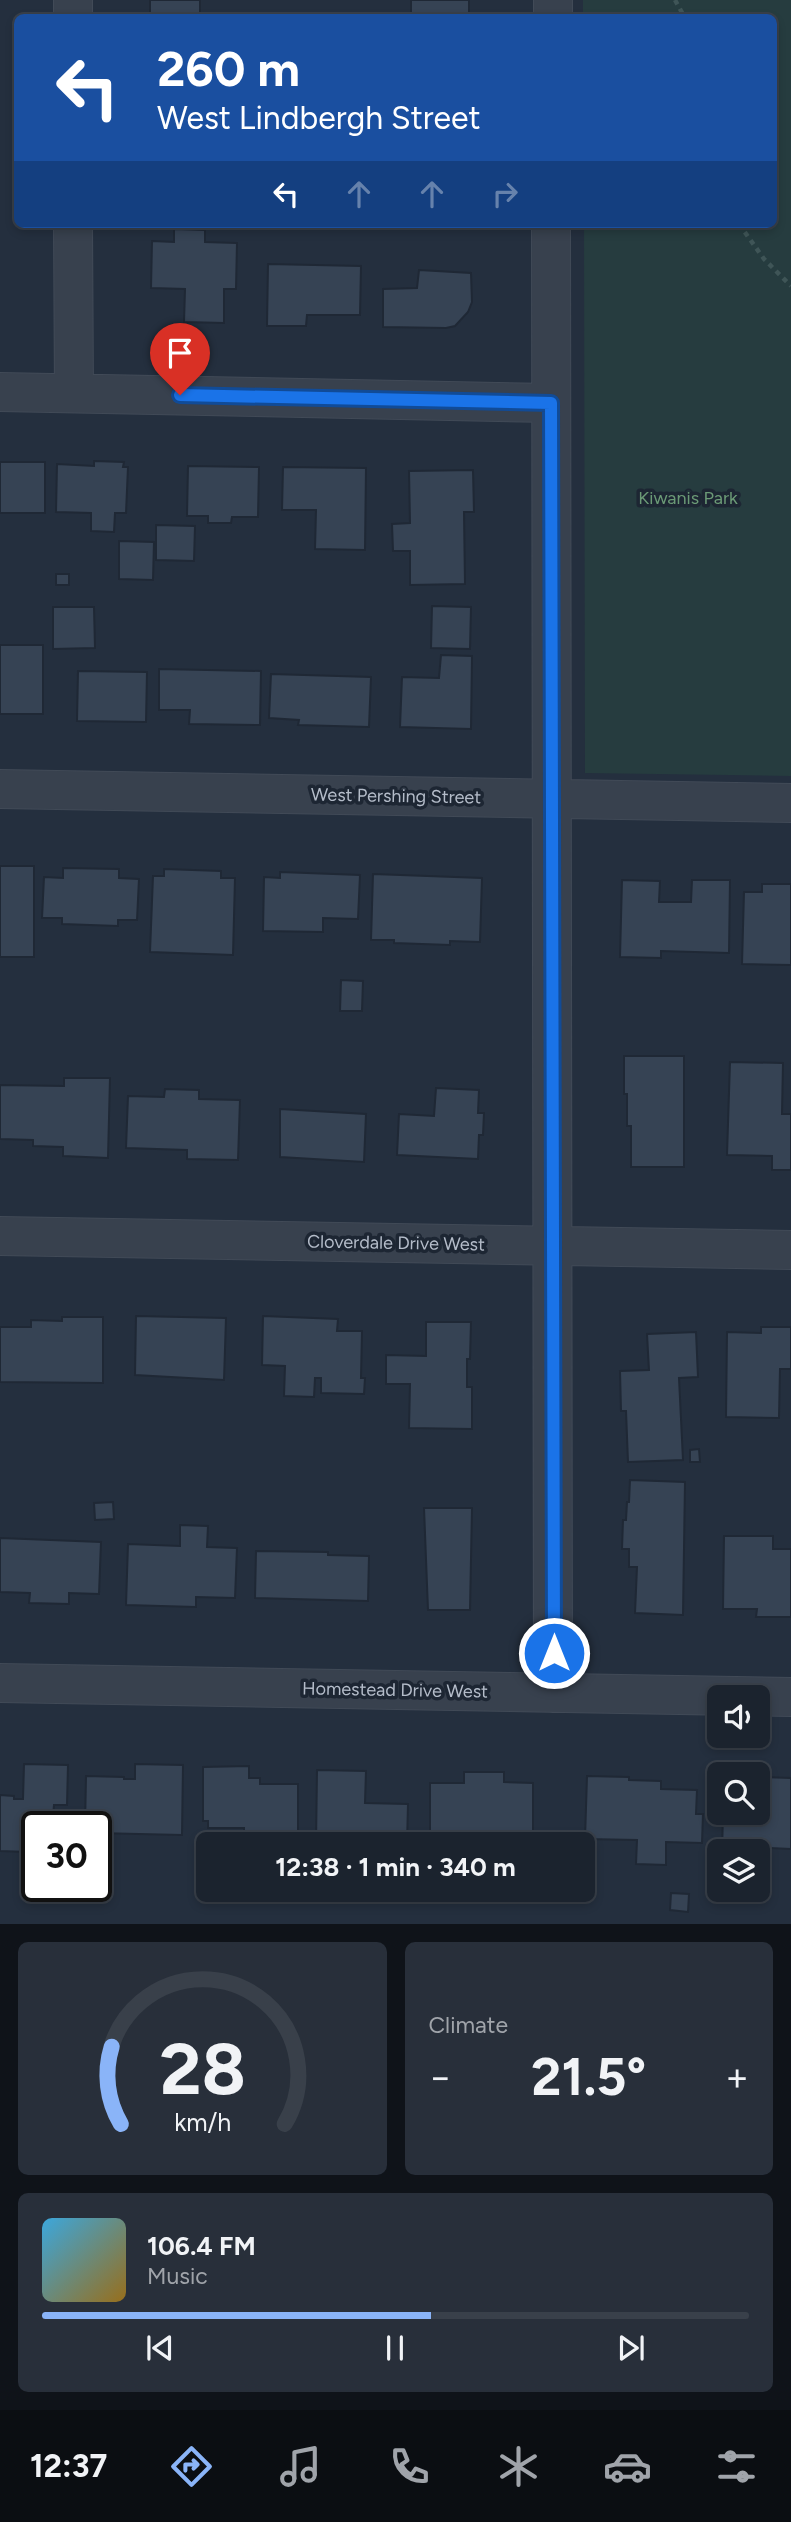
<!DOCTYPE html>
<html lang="en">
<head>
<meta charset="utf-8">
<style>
  body { margin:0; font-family:Figtree,sans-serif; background:#282f3a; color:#f1f3f6; height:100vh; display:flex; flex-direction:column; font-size:26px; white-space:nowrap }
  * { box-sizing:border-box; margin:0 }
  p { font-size:23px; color:#a0a4aa }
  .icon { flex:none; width:38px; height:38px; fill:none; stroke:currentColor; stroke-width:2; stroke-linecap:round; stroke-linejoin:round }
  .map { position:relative; height:1924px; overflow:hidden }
  .panel { display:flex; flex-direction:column; gap:18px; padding:18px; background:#0f1319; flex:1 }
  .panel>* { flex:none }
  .guide { position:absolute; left:14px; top:14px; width:763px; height:214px; border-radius:10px; box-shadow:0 4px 10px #0003,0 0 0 2px #39404a; background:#1a4fa0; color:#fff; overflow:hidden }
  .tools { position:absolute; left:707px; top:1685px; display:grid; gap:14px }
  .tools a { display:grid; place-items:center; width:63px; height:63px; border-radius:10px; background:#1b232e; box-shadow:0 4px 10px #0003,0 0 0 2px #39404a; font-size:35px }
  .speed { position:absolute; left:21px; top:1811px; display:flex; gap:14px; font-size:35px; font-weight:700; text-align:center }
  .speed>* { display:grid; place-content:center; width:91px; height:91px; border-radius:50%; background:#1b232e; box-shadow:0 4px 10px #0003,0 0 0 2px #39404a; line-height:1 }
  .speed .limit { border:4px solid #111; border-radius:10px; background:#fff; color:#111 }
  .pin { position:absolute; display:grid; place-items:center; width:60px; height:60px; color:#fff; margin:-72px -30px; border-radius:50% 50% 50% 0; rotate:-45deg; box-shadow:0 0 7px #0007 }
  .pin .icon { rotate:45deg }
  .me { position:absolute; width:77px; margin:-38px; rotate:0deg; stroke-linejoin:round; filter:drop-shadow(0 0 5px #0008) }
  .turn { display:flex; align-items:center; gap:24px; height:147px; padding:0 28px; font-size:32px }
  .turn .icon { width:91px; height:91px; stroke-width:2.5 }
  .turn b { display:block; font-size:49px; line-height:60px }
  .lanes { display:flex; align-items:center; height:66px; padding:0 28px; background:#0003; justify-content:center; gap:35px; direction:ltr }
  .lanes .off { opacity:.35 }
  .big { font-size:52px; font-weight:700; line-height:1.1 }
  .panel .card { flex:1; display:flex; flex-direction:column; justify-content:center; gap:10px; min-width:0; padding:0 24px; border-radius:10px; background:#282f3a }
  .panel .dial { align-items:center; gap:0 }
  .dial svg { height:182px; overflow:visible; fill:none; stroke:#39404a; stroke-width:7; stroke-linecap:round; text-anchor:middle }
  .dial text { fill:#f1f3f6; stroke:none }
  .song { display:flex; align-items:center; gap:21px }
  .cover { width:84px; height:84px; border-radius:10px; background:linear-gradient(135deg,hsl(200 70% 55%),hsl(40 70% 35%)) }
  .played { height:7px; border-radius:4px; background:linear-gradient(90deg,#8ab4f8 55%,#39404a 55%) }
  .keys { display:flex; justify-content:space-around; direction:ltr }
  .heat { display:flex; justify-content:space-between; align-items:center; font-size:38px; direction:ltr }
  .panel .tiles { flex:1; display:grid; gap:18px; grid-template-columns:1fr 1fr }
  .card:last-child { grid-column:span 2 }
  .trip { position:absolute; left:196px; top:1832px; width:399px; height:70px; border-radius:10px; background:#1b232e; box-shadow:0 4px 10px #0003,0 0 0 2px #39404a; font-weight:700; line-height:70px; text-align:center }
  .tabs { display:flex; height:112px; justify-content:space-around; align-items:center; background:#0b0e12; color:#a0a4aa }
  .tabs .icon { width:49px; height:49px }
  .tabs .on { color:#8ab4f8 }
  .tabs b { font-size:32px; color:#f1f3f6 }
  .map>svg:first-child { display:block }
  .green { fill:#263c3f }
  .building { fill:#364354; stroke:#1f2835; stroke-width:2 }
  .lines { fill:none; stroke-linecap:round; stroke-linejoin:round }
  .minor-casing { stroke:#414a57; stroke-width:40 }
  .path { stroke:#3f5557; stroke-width:4.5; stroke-dasharray:5 5; stroke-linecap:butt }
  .minor { stroke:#38414e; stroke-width:38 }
  .route-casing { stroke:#114b97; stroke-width:18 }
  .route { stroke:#1a73e8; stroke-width:12 }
  .labels { text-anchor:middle; stroke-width:7; stroke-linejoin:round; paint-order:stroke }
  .park-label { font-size:18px; fill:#6b9a76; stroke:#1d2633 }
  .street-label { font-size:18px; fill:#b4bcc9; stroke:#1d2633 }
</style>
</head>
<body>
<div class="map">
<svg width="791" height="1924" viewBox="0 0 791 1924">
  <rect width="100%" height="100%" fill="#242f3e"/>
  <path class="green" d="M583,0H791V776L585,773L584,224H774V18L583,17Z"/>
  <path class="building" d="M150,0H200V18H150Z
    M411,0H469V18H411Z
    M174,229L205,230V242L237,243L236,289H224V323L184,322L185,289L151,288L152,241L174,242Z
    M268,264L361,266L360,315H307L306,326H267Z
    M419,270L471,273L472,302L468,312L455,326L446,328L383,327V289L417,288Z
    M94,461L124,462L123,467H128L126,513H115L114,532L91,531V513L56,512L57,464L94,466Z
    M0,462H45V513H0Z
    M188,466L259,467L258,517H232L231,523H208V516H187Z
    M283,467L366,468L365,550L315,549L316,510H282Z
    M473,470L474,512H464L465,584L410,585V551H393L392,524L410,523L409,471Z
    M156,525L195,526L194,561L156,560Z
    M119,541L154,542L153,580L119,579Z
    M56,574H69V585H56Z
    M432,606L471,607L470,649L431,648Z
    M53,607H94L95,648L53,649Z
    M0,645H43V714H0Z
    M441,655L472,656L471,729L400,727L402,677L439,678Z
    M159,669L261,671L260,725L189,724L190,710H159Z
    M78,671L147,672L146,722L77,721Z
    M271,674L371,677L369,727L298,725L299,720L269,718Z
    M0,866H34V957H0Z
    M63,868L119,869V878L139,879L137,920H118V926L62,924V918H42L44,877L63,878Z
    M164,869L221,871V878H235L233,955L150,952L153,876H164Z
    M280,872L360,875L358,919L323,918V932L263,931L264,877L280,878Z
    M373,874L482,878L480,942L450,941V945L394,943V940H371Z
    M622,880L660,881L659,902H691L692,880H730L729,953L661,951V958L620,957Z
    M762,884H791V965L742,964L744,892H762Z
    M341,980L363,981L362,1011H340Z
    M624,1056H684V1167H631V1126H627V1094H624Z
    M730,1062L783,1063L782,1114H791V1170H772V1156L727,1155Z
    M64,1078H110L108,1158L63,1156V1147L33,1146V1140L0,1139V1085L64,1086Z
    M436,1088L479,1090L478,1113H484L483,1135H479L478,1159L397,1155L399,1114L434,1116Z
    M165,1089L199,1090V1099L240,1100L238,1160L187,1159V1150L126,1148L128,1096L164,1097Z
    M280,1109L366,1114L364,1162L280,1157Z
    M136,1316L226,1318L224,1380L135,1375Z
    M263,1316L338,1319L337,1331H362L361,1378H365L364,1394L321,1393V1378H315L314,1397L284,1396L285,1366L262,1365Z
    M62,1317H103V1383L0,1382V1327H31V1320L62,1321Z
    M426,1322H471L470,1359H467V1387H472V1429L409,1428L410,1384H386V1355L426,1356Z
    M761,1327H791V1369H780L779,1418L726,1417L727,1332L761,1333Z
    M696,1332L698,1377L679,1378L683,1460L628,1462L626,1411H621L620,1371L649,1370L647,1334Z
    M699,1449L700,1462H690V1450Z
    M630,1480L685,1482L683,1615L635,1613L637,1567H629V1549H622L623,1520H626L627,1502H629Z
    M113,1502L114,1519L95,1520L94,1503Z
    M424,1508H472L470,1610H428Z
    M180,1525L208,1526L207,1547L237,1548L235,1598L196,1597V1607L126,1605L128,1544L180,1546Z
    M724,1536H773V1549H791V1617H756L757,1609H723Z
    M0,1538L101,1542L99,1594L69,1593V1604L29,1603L30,1593L0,1592Z
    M256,1551L328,1552V1555L369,1556L368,1601L255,1598Z
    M24,1764L68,1765L67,1805H54L52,1827H37V1869L26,1868L27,1852L0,1851V1795L14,1796V1799H23Z
    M135,1764L183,1765L182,1835L96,1833V1827H85L86,1776L124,1777V1779H135Z
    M249,1766V1778H260V1784H298V1831L244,1832V1828H208V1821H203V1767Z
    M317,1770L366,1771L365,1803L408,1804L407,1844H316Z
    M464,1772H504V1782L533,1783V1835L430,1834V1783H464Z
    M587,1776L629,1777V1780L661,1781V1789L697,1790L696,1814H703L702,1843L666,1842V1865L636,1864L637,1840L585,1839Z
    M758,1777L791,1778V1849L770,1848V1857H758V1852H722L723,1813H758Z
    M221,1890H236V1900H221Z
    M671,1893L689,1894L688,1912L670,1910Z"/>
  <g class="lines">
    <defs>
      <path id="minor" d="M73,18V0
        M553,18V0
        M73,224L74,393
        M551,224L553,1693
        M0,392L551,403
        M0,789L791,803
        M0,1236L791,1250
        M0,1683L791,1697"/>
    </defs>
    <use href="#minor" class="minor-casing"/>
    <path class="path" d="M675,0L685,18
      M739,224L764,259L791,286"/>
    <use href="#minor" class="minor"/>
  </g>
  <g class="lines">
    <defs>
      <path id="route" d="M180,395L551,403L554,1653"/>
    </defs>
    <use href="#route" class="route-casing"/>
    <use href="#route" class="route"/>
  </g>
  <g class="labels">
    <g class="park-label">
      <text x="688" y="504">Kiwanis Park</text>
    </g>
    <g class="street-label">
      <text transform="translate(396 796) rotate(1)" y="6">West Pershing Street</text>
      <text transform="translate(396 1243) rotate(1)" y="6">Cloverdale Drive West</text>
      <text transform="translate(395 1690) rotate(1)" y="6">Homestead Drive West</text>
    </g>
  </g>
</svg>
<div class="tools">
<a><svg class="icon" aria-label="sound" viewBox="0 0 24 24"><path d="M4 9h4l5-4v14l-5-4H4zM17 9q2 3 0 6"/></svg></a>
<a><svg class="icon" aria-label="search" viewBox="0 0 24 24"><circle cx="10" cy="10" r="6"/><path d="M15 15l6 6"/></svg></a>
<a><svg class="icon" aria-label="layers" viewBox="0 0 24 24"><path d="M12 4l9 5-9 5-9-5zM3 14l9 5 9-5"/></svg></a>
</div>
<div class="speed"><div class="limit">30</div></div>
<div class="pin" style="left:180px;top:395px;background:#d93025"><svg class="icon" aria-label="arrive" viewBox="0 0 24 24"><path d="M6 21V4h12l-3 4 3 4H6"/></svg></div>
<svg class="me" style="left:554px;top:1653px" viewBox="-20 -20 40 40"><circle r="17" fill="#1a73e8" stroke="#fff" stroke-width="3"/><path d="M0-11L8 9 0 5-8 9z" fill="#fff"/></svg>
<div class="trip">12:38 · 1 min · 340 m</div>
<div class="guide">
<div class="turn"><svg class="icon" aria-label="left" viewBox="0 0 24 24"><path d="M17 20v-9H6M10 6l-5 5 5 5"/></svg><div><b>260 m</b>West Lindbergh Street</div></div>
<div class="lanes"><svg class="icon" aria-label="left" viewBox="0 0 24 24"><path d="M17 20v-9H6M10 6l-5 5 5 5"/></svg><svg class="icon off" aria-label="ahead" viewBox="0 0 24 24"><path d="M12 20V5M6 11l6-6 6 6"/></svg><svg class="icon off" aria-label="ahead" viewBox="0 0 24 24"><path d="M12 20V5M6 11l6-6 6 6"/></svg><svg class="icon off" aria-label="right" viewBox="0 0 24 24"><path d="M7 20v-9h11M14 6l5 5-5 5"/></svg></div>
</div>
</div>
<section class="panel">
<div class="tiles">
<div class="card dial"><svg viewBox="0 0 100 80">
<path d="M14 69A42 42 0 1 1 86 69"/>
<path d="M14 69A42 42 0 0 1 10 35" stroke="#8ab4f8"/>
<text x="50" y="56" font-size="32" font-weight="700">28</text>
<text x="50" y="72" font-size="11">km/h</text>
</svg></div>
<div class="card"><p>Climate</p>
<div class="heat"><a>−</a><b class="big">21.5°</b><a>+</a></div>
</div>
<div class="card">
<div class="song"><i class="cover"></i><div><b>106.4 FM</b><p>Music</p></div></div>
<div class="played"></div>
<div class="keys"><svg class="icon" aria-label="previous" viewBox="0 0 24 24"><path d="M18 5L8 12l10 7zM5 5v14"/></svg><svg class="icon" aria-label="pause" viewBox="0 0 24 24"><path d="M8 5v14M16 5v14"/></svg><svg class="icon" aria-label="next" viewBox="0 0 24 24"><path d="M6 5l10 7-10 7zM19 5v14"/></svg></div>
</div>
</div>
</section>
<nav class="tabs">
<b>12:37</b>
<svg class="icon on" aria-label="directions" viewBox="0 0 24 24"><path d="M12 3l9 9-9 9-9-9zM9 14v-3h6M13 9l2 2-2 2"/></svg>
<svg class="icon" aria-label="music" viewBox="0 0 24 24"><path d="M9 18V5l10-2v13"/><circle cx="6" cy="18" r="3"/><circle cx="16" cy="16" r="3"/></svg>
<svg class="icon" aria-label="phone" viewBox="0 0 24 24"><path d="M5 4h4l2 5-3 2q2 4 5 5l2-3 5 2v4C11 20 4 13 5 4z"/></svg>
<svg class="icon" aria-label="climate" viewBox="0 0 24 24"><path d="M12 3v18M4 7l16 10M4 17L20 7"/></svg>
<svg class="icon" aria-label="car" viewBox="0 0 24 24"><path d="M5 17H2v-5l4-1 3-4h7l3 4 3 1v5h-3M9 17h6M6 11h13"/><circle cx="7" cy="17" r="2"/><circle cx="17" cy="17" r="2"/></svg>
<svg class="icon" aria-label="filters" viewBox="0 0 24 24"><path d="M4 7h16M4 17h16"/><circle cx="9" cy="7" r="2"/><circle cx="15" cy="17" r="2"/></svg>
</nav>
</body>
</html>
